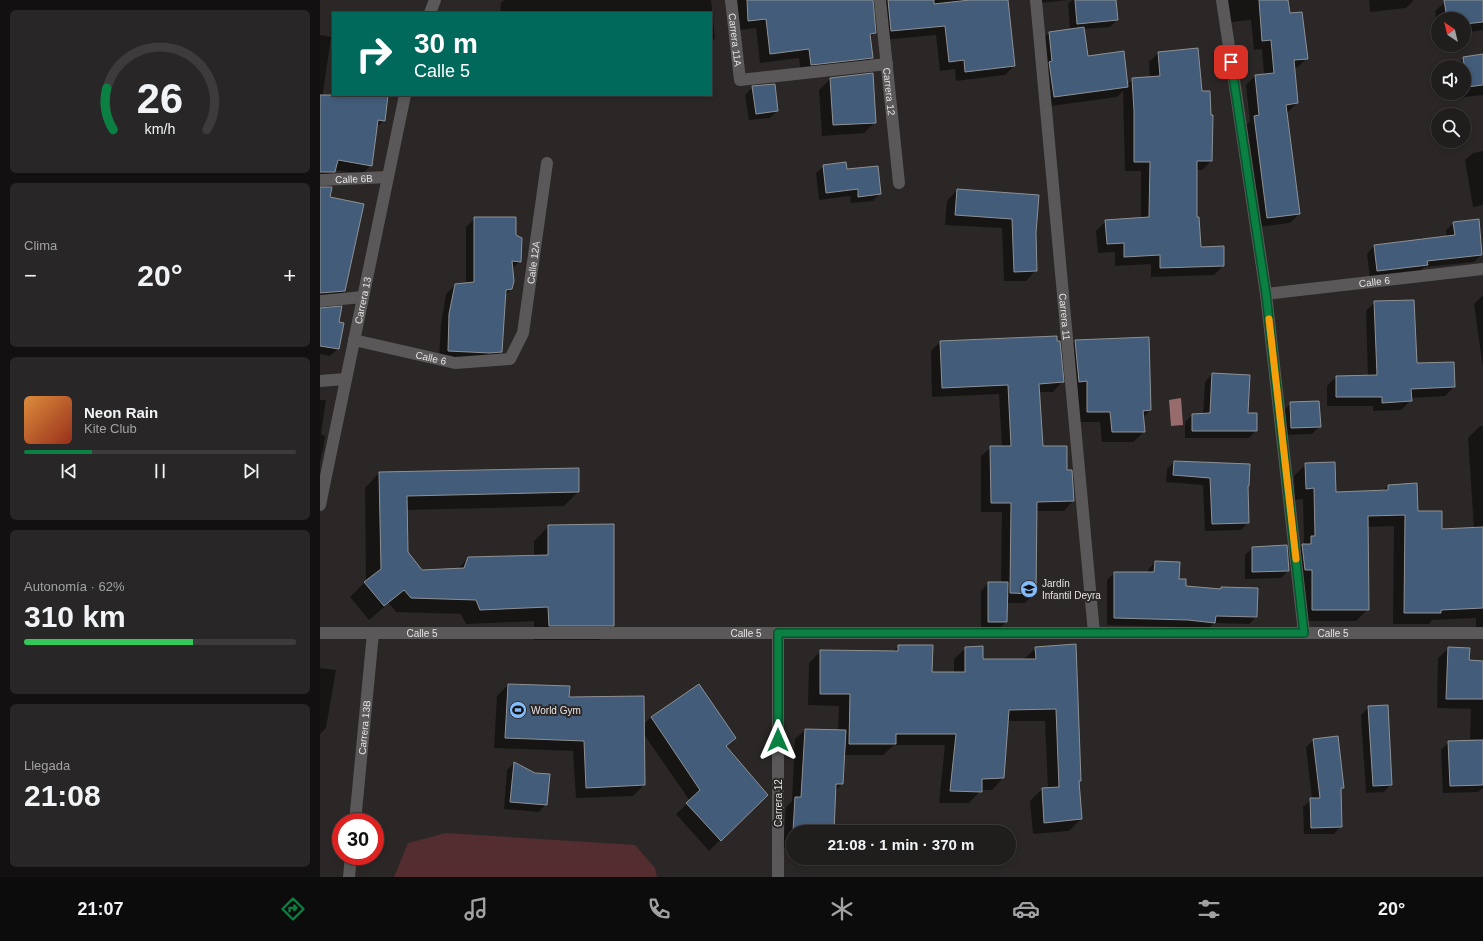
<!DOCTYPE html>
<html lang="es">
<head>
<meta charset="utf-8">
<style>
  body { margin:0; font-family:Arial,sans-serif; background:#282626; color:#f1f3f6; height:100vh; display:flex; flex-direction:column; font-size:15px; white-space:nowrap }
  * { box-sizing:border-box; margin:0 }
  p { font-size:13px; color:#a2a2a4 }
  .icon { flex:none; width:22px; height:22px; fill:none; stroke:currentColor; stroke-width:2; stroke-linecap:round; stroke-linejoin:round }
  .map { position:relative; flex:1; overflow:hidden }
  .panel { display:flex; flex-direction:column; gap:10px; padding:10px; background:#121010; width:320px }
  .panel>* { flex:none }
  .banner { position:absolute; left:12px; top:12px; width:380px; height:84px; border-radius:0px; box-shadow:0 2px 6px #0003,0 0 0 1px #3d3b3b; background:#00695c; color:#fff; overflow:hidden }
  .needle { width:26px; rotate:325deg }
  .tools { position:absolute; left:1111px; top:12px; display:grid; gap:8px }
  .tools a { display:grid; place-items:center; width:40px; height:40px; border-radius:50%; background:#201d1d; box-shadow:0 2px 6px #0003,0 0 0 1px #3d3b3b; font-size:20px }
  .speed { position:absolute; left:12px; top:813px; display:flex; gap:8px; font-size:20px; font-weight:700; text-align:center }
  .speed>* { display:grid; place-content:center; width:52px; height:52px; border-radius:50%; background:#201d1d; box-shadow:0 2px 6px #0003,0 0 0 1px #3d3b3b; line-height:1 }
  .speed .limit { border:6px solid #d22; background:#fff; color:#111 }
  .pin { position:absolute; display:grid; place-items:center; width:34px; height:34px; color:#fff; margin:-17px; border-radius:8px; box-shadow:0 2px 6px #0006 }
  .me { position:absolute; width:44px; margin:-22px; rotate:0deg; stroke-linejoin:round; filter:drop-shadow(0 0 3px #0008) }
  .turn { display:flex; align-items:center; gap:14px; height:84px; padding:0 16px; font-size:18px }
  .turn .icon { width:52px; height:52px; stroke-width:2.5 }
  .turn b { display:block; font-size:28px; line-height:34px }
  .big { font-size:30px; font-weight:800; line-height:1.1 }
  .panel .widget { flex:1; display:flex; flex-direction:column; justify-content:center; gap:6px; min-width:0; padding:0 14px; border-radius:6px; background:#282626 }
  .panel .dial { align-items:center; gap:0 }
  .dial svg { height:104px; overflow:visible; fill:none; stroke:#3d3b3b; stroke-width:7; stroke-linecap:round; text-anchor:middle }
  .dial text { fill:#f1f3f6; stroke:none }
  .song { display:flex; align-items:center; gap:12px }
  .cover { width:48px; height:48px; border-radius:6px; background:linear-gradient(135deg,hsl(30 70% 55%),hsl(10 70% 35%)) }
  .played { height:4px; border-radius:2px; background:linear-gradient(90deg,#0b8043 25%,#3d3b3b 25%) }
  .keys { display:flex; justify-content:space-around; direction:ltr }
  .heat { display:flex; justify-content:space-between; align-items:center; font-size:22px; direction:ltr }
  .charge { height:6px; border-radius:3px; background:linear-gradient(90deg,#34c759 62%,#3d3b3b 0) }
  .trip { position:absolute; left:466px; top:825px; width:230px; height:40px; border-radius:20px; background:#201d1d; box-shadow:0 2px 6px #0003,0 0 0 1px #3d3b3b; font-weight:800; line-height:40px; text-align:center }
  .tab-bar { display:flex; height:64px; justify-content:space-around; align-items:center; background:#0d0c0c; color:#a2a2a4 }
  .tab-bar .icon { width:28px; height:28px }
  .tab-bar .current { color:#0b8043 }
  .tab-bar b { font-size:18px; color:#f1f3f6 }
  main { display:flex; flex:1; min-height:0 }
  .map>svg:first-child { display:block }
  .green { fill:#532d2f }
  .water { fill:#986c6d }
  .shadow { fill:#0007 }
  .building { fill:#425c79; stroke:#8e9194 }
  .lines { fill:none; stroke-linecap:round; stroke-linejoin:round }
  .street { stroke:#5a5858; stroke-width:12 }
  .route-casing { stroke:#07532c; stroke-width:10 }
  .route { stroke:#0b8043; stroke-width:7 }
  .slow { stroke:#f59e0b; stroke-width:7 }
  .labels { text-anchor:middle; stroke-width:4; stroke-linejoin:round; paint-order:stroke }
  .street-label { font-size:10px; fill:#e6e3e3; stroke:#2b2727 }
  .poi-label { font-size:10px; fill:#e6e3e3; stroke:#2b2727; text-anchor:start }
</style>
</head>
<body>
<main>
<section class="panel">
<div class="widget dial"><svg viewBox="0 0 100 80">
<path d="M14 69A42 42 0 1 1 86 69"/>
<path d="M14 69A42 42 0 0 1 9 37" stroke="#0b8043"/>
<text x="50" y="56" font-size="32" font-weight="700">26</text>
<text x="50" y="72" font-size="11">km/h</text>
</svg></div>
<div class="widget"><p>Clima</p>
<div class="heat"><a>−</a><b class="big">20°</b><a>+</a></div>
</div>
<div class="widget">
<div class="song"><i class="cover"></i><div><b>Neon Rain</b><p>Kite Club</p></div></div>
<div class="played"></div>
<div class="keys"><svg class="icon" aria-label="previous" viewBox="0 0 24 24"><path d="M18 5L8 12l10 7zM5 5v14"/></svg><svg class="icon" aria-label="pause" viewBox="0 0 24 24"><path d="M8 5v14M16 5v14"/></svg><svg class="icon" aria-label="next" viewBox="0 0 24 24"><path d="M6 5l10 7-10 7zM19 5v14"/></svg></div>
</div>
<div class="widget"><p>Autonomía · 62%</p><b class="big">310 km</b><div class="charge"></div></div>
<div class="widget"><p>Llegada</p><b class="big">21:08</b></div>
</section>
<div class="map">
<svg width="1163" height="877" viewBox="0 0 1163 877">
  <rect width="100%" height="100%" fill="#2b2727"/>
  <path class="green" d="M126,833L315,845L335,868L337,877H74L88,843Z"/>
  <path class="water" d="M861,398L863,425L851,426L849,400Z"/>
  <path class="shadow" d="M184,0H391L395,38L391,42V13H180L181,3Z
    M417,0H687L694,66L685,75L636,81L635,69L620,71L616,35L562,40L557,5L552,2L555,33L549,38L552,58L542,67L481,74L479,58L440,63L436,28L419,30Z
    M720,0H749L720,3Z
    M752,0H795L797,20L790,27L764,29L767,57L807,85L813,79L830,78L829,62L838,53L881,92L891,161L882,170H876V218L880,248L903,266L894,275L831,277V264L795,266V252L778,253L776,231L786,221L821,219V171H805L803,91L797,97L724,107L719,43L729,33L750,30L748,4Z
    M903,0H967L969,14L987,58L978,67L973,68L977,103L968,112H966L979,214L970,223L938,227L925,126L930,121L926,85L935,76L944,75L942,49L934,50L931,20L905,23Z
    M1049,0H1093V1L1086,8L1050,12Z
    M1139,0H1163V30L1144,33V19H1118V35L1115,11L1125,2Z
    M0,35L11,37L0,114Z
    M1163,55V95L1136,98L1135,93H1144V67H1134L1144,58Z
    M510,79L555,122L544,133L502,136L499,90Z
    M433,87L457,111L450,118L429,120L425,95Z
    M26,95H67L64,120L56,128L51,165L42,174L15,170L5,180L0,181V143Z
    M1163,151V205L1153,207L1145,160L1153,153Z
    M504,166L526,170L560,193L553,201L531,203L530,196L499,200L496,173Z
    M0,188L9,198L25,291L15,300L0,301Z
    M637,190L718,196L715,233L716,270L706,281H684L682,228L625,225L627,201Z
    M155,218L195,235L200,261L192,269V289L184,296L181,352L172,360L119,359L121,324L126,294L135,285L146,284V227Z
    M1134,223L1161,255L1154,262L1104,267L1099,272L1050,278L1047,254L1054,246L1127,237L1126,230Z
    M1163,295V368L1154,304Z
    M1055,302L1096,364L1134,387L1125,396L1090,398V401L1081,410L1053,411V406H1007V386L1016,377L1048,376L1046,311Z
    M0,309L18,323V349L10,356L0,354Z
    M755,341L830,410L823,418L824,432L813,442H782L780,422H757L745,352Z
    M620,342L742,382L733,392H718L722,447L746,471H751L753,501L744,511H715V593L705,603H686V622L679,629H661V591L668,583H681L682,512H661V456L671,447H682L679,394L612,397L611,351Z
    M892,374L927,414L936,430L929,438H865V422L872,415H883L885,382Z
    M0,400H6L1,434L5,436L4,445L0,463Z
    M971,403L1000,426L992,434L964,435L963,411Z
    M1160,426H1163V629H1156V618L1112,620L1109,624H1073L1074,526L1047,527L1048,609L1036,621H981L971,557L984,544L983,499L975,500L974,476L986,464L1015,493L1062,491L1068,486L1096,484L1097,512L1121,530L1154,528L1148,438Z
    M854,462L929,465L927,487L928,522L921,530L885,531L883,485L846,482L847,469Z
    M59,473L258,492L244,506L87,510V553L101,571L138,569L148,558L214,556V541L229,526L293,625L279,640H214V621L146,624L141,614L76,612L69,603L49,620L30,597L46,581L45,488Z
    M966,546L968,571L961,578L925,579V555L932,548Z
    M835,562L857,580L864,587L900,590L902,588L936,617L929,624L894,623L887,630L860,627L787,625V580L794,573H827L828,570Z
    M579,646L611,673H634V659L646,648L662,660L704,659L716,648L760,780L758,782L761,819L749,831L713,834L710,801L722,789H728L725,721H687L683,778L672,790H661L649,803H619L625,745H574L563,755H523L522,784L515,791L513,832H473V849L463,848L466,807L472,801L475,739L485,730L518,731L519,706L488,705L489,663L501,651L572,652Z
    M1129,648L1148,661L1163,662V740L1150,739L1151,709L1117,708L1118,658Z
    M0,668L16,670L6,728L0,734Z
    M188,685L249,687L248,698L323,725L331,717L415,738L406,747L446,795L389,851L356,814L370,801L323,733L324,785L313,796L256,798L253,751L174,748L177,696Z
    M1049,707L1071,784L1064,792L1046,793L1041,715Z
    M994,740L1023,787L1020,790L1021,826L1014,834H984L983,807L992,799L986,747Z
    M1163,741V788L1158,792L1123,793L1121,750L1129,742Z
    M194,763L226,804L219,812L184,809L187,770Z"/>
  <path class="building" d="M427,0H553L556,33L550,34L553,58L491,65L489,49L450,54L446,19L428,21Z
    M568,0H614V4L650,0H688L695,66L645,72L644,60L629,62L625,26L571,31Z
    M755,0H796L798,20L757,24Z
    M939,0H968L970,13L982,12L988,59L974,60L978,103L966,105L980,214L947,218L934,116L939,115L935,75L954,73L951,40L942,41Z
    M1124,0H1163V22L1144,24V19H1127Z
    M764,27L768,56L804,51L808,87L734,97L729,62L732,61L729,32Z
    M878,48L882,91H890L891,115H893L892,161H877V217H879L881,247L904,246V266L840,268V255L804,257V243L787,244L785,220L829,217L830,162H814V111L812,78L840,76L838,52Z
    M1163,54V85L1147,87L1143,57Z
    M553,73L556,123L513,125L510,78Z
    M455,84L458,111L436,114L432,86Z
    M0,95H68L65,121L58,120L52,166L18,160L15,172H0Z
    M526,162L527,169L558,166L561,194L538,197V189L506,193L503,165Z
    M0,187H12L10,197L44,204L25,291L0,293Z
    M637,189L719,195L716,233L717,271L694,272L692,219L635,215Z
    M154,217H196V235L202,238L201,262L192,261L194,281L192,289L186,290L182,352L170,353L128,351L129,314L135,284L154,282Z
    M1159,219L1162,255L1107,261L1108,265L1057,271L1054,245L1135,235L1133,222Z
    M1094,300L1097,363L1134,362L1135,387L1091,389L1092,401L1062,403V397H1016V376L1057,375L1054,301Z
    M22,306L19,322L24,323L19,349L0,346V308Z
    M737,336V341H740L744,382L719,384L723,446H747V470H752L754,501L717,502L716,594L690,593L691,503H671L670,446H691L688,385L622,388L620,341Z
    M829,337L831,410L823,411L825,432H792L790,412H767V381L759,382L755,340Z
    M892,373L930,375L928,413H937V431H872V414L890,413Z
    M999,401L1001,427L971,428L970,402Z
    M854,461L930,464L929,486H928L929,523L892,524L890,478L853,475Z
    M1015,462L1016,492L1068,490V485L1097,483L1098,511H1122V529L1163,527V608L1121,610V613H1084L1085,515L1048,516L1049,610H992V570H985L982,544H991V536H995L994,488L986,489L985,463Z
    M259,468V492L87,496L88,552L102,570L144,568L148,557L228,555V525L294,524V626H229L228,607L160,610L156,600L91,598L84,590L64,606L44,582L61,569L59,472Z
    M967,545L969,571L932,572V547Z
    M835,561L860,562L859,579H866V586L901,589V587L938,588L937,617L896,616L895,623L868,620L794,618V572H834Z
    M668,582H688L687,622H668Z
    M756,644L761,781H759L762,819L724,823L722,788L739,787L736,709L689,710L684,778L662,779V792L630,791L636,734H576V744H529L530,694H500V650L578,651V645H613L612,672H645V647L663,646V659H716L715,647Z
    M1128,647L1150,648L1149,660L1163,661V699H1126Z
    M188,684L250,686L249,697L324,696L325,785L266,788L264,741L185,738Z
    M379,684L416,738L406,746L448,795L401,841L366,803L380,790L331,717Z
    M1068,705L1072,785L1053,786L1048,706Z
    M485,729L526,730L523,784H516L514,832H473L475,797H481Z
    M1018,736L1024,788H1021L1022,827L991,828L990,798H1000L993,739Z
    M1163,740V785L1130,786L1128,741Z
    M194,762L215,773L230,774L227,805L190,802Z"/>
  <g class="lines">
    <g class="street">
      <path id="s1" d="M411,0L420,80L567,64"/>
      <path id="s2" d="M560,0L579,183"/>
      <path id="s3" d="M716,0L774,633"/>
      <path d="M902,0L946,294L984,633"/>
      <path d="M110,13L115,0"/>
      <path id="s4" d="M0,180L68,177"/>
      <path id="s5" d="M946,294L1163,269"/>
      <path d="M0,301L43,297"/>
      <path id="s6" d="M34,340L135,363L190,359L203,333L227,163"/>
      <path d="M0,381L26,379"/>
      <path id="s7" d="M0,505L85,95"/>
      <path id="s8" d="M0,633H1163"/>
      <path id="s9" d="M35,822L53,633"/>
      <path d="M29,877L31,856"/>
      <path d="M458,877V633"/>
    </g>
  </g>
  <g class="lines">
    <defs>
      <path id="route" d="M458,740V633H984L946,294L911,62"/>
    </defs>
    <use href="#route" class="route-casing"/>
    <use href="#route" class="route"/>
    <path class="slow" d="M949,319L976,559"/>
  </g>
  <defs>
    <symbol id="school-disc" viewBox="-11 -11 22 22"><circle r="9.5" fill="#84bcfb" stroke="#2b2727"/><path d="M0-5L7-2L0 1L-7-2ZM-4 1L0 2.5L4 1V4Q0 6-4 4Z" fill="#111"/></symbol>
    <symbol id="stadium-disc" viewBox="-11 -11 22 22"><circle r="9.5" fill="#84bcfb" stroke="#2b2727"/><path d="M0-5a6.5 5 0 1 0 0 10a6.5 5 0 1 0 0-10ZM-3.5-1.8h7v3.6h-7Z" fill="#111"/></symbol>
  </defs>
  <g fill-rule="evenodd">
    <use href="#school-disc" x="699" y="579" width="20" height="20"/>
    <use href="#stadium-disc" x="188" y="700" width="20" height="20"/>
  </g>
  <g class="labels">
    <g class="street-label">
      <text dy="4" stroke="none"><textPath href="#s1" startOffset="40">Carrera 11A</textPath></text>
      <text dy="4" stroke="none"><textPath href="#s2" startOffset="92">Carrera 12</textPath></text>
      <text dy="4" stroke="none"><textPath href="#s4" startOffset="34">Calle 6B</textPath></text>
      <text dy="4" stroke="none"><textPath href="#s6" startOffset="259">Calle 12A</textPath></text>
      <text dy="4" stroke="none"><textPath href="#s5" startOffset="109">Calle 6</textPath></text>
      <text dy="4" stroke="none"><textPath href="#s7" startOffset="209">Carrera 13</textPath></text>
      <text dy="4" stroke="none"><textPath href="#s3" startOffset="318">Carrera 11</textPath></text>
      <text dy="4" stroke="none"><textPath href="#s6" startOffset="79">Calle 6</textPath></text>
      <text dy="4" stroke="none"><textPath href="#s8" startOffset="102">Calle 5</textPath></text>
      <text dy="4" stroke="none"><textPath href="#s8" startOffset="426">Calle 5</textPath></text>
      <text dy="4" stroke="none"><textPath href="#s8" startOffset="1013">Calle 5</textPath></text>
      <text dy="4" stroke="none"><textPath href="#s9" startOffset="95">Carrera 13B</textPath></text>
      <text transform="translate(458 803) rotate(-90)" y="4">Carrera 12</text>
    </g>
    <g class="poi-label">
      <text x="722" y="587">Jardín<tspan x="722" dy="12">Infantil Deyra</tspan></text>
      <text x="211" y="714">World Gym</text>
    </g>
  </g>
</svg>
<div class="tools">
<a><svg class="needle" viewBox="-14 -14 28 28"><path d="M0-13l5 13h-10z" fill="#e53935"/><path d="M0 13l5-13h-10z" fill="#a2a2a4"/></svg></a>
<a><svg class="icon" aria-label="sound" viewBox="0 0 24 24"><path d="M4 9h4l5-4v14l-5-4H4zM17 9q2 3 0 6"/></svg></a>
<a><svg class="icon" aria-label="search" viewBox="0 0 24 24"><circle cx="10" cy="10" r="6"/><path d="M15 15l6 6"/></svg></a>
</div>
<div class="speed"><div class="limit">30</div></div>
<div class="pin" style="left:911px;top:62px;background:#d93025"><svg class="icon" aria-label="arrive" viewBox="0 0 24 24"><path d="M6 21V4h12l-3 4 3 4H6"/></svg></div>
<svg class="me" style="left:458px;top:740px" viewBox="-20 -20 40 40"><path d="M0-17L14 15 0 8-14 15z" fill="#0b8043" stroke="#fff" stroke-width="4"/></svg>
<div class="trip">21:08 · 1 min · 370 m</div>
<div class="banner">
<div class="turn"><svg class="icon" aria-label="right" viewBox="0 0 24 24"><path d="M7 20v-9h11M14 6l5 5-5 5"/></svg><div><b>30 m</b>Calle 5</div></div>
</div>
</div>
</main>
<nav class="tab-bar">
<b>21:07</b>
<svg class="icon current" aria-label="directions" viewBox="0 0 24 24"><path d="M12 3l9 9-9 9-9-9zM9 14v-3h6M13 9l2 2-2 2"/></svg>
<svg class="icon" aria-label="music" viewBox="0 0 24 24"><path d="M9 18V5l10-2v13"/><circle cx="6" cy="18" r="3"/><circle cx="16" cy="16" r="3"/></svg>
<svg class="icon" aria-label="phone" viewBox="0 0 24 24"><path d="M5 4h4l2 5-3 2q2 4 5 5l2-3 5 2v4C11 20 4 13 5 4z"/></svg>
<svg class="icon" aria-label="climate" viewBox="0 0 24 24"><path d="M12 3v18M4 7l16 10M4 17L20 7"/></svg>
<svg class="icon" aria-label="car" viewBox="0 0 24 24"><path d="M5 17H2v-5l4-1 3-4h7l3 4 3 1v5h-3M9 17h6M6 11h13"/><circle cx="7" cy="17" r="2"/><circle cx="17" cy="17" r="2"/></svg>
<svg class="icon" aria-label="filters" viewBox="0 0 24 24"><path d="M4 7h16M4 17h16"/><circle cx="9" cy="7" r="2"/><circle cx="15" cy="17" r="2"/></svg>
<b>20°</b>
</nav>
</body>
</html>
